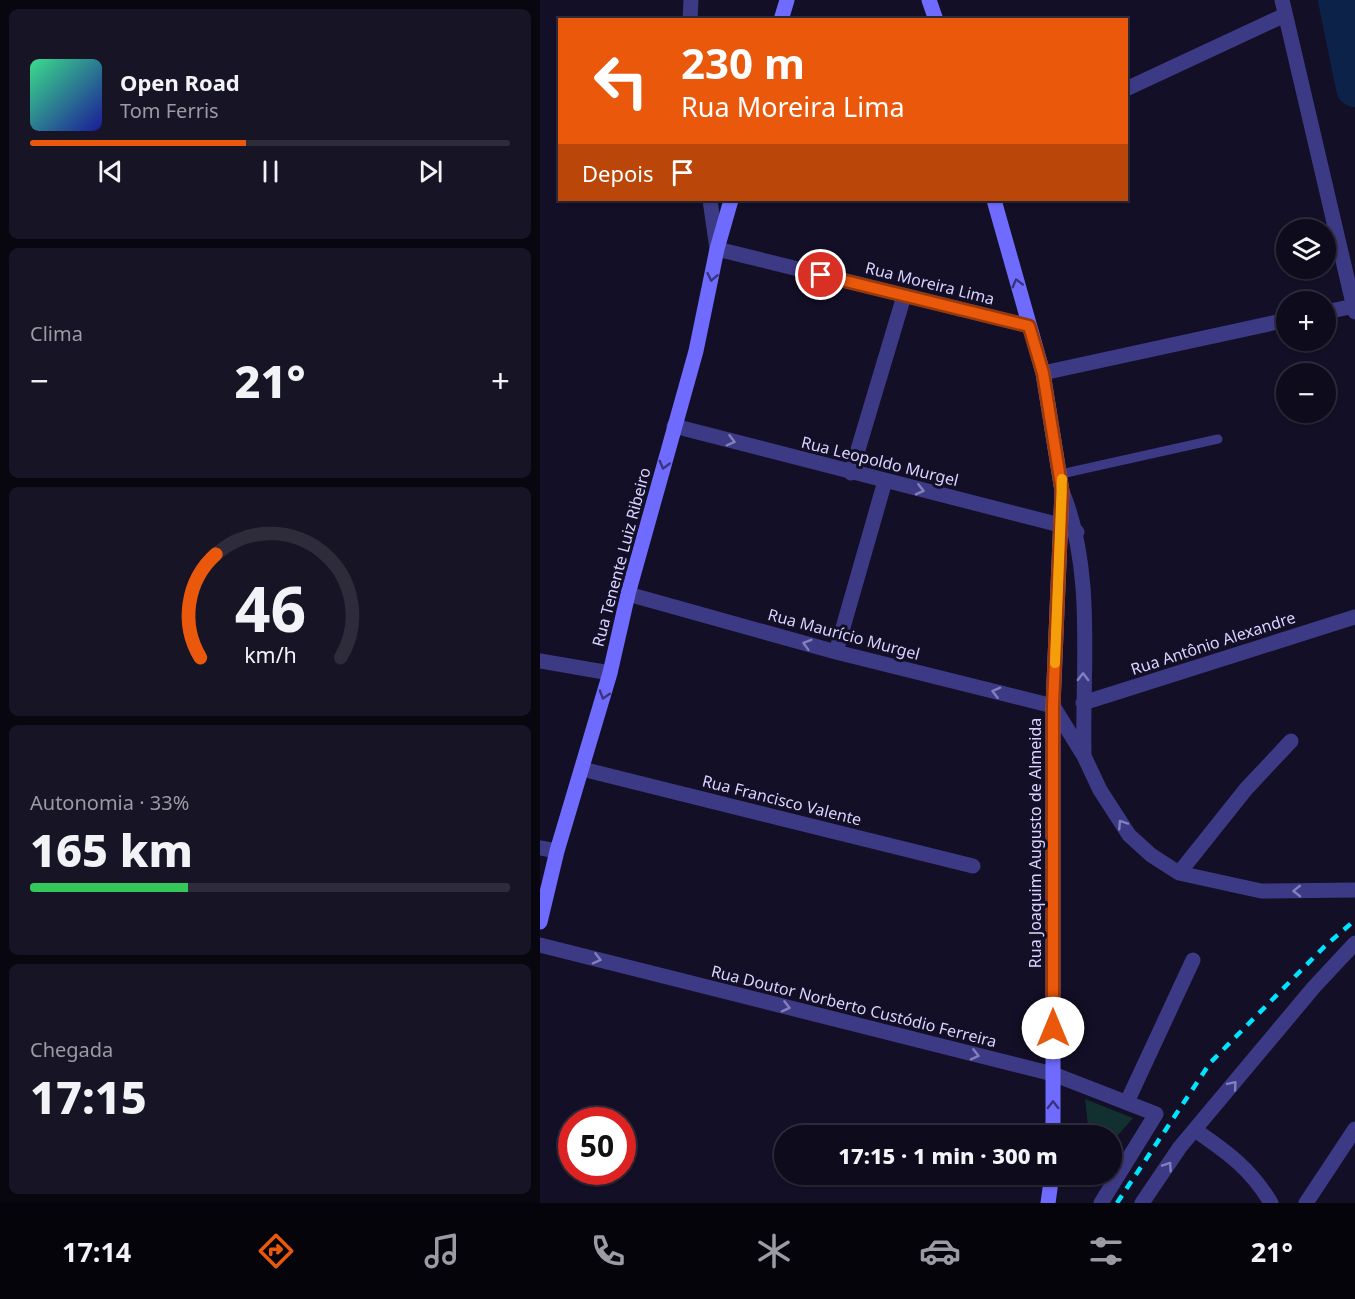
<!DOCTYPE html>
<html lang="pt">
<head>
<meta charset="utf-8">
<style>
  body { margin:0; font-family:"Noto Sans",sans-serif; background:#171425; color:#f1f3f6; height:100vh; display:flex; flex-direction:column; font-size:22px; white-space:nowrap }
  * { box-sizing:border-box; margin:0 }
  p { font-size:20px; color:#9b9ba3 }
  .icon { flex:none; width:33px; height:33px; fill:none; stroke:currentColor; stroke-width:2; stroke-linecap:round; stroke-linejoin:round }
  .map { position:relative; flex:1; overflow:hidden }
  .sheet { display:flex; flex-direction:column; gap:9px; padding:9px; background:#08060f; width:540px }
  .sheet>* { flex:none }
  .hud { position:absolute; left:18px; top:18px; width:570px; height:183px; border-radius:0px; box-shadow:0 2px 4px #0004,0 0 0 2px #2e2b3b; background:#ea580c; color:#fff; overflow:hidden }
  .buttons { position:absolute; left:736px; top:219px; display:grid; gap:12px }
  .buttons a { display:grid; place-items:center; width:60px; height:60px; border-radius:50%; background:#0e0b1c; box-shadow:0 2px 4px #0004,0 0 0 2px #2e2b3b; font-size:30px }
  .speed { position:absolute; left:18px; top:1107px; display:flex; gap:12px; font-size:30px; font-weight:700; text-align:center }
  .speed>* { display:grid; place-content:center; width:78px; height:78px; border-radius:50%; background:#0e0b1c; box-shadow:0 2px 4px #0004,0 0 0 2px #2e2b3b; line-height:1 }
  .speed .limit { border:9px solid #d22; background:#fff; color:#111 }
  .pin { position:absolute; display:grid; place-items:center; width:51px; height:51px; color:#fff; margin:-26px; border:3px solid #fff; border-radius:50%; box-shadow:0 2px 6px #0007 }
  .me { position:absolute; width:66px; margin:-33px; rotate:0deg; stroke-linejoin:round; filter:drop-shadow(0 0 4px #0008) }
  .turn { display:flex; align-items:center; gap:21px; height:126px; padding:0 24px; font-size:27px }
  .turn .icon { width:78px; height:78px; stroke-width:2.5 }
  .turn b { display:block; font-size:42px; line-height:51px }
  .then { display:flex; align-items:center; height:57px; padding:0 24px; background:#0003; gap:12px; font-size:22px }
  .big { font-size:45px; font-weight:800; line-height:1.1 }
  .sheet .card { flex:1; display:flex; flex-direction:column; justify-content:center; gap:9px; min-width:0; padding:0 21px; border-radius:9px; background:#171425 }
  .sheet .dial { align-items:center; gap:0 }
  .dial svg { height:156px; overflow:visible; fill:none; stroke:#2e2b3b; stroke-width:7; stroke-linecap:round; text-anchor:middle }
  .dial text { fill:#f1f3f6; stroke:none }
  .song { display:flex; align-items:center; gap:18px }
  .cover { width:72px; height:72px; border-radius:9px; background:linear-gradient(135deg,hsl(150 70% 55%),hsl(240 70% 35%)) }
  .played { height:6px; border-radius:3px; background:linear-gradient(90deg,#ea580c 45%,#2e2b3b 45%) }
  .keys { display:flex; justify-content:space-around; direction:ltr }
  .heat { display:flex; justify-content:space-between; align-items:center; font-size:33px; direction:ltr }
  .charge { height:9px; border-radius:4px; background:linear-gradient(90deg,#34c759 33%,#2e2b3b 0) }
  .trip { position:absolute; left:234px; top:1125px; width:348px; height:60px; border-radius:30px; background:#0e0b1c; box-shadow:0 2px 4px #0004,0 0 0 2px #2e2b3b; font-weight:800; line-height:60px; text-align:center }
  .menu { display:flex; height:96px; justify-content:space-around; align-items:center; background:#06040b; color:#9b9ba3 }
  .menu .icon { width:42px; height:42px }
  .menu .current { color:#ea580c }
  .menu b { font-size:27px; color:#f1f3f6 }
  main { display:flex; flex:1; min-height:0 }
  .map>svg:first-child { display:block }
  .green { fill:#12302f }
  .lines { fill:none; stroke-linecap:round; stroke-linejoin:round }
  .river { stroke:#0c2248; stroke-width:38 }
  .lane { stroke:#3d3a85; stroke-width:9 }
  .street { stroke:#3d3a85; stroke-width:15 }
  .secondary { stroke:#6f6bff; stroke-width:15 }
  .rail { stroke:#00e5ff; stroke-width:4.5; stroke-dasharray:9 8; stroke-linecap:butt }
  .oneway { stroke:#38347d }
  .oneway2 { stroke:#837fbc }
  .route-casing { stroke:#983908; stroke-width:15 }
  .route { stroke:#ea580c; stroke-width:10 }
  .slow { stroke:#f59e0b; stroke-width:10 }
  .labels { text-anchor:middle; stroke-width:6; stroke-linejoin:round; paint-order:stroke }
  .street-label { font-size:16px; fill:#d9d4ff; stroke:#130f26 }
</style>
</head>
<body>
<main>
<section class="sheet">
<div class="card">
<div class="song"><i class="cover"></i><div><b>Open Road</b><p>Tom Ferris</p></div></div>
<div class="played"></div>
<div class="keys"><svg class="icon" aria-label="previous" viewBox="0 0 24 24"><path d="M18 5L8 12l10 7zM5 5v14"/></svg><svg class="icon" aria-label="pause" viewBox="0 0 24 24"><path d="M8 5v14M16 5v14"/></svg><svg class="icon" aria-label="next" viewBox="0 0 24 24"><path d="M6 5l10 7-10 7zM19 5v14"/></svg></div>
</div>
<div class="card"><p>Clima</p>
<div class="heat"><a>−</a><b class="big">21°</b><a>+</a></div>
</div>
<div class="card dial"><svg viewBox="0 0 100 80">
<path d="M14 69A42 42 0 1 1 86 69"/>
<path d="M14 69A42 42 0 0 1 22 16" stroke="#ea580c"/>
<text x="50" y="56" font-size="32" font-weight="700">46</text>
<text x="50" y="72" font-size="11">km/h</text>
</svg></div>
<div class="card"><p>Autonomia · 33%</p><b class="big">165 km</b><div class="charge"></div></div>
<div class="card"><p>Chegada</p><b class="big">17:15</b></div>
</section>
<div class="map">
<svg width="815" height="1203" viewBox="0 0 815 1203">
  <rect width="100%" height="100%" fill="#130f26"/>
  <path class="green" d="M545,1099L593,1118L572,1142V1136L549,1135Z"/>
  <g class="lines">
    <path class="river" d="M797,0L815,88"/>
    <path class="lane" d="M521,474L678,439"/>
    <path class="street" d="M742,0L815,312
      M150,20L151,0
      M586,89L745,15
      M170,200L177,249L489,326
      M786,312L814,306
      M503,373L747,320
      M134,426L520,525L537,532
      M311,473L364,296
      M522,491C555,571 542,668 544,753
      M88,594L296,652L513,706L544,756L560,790L589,835L611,855L639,873L721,891L815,890
      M296,652L345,481
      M0,661L70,673
      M543,703L815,617
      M42,769L433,866
      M0,848L17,851
      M639,873L706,789L751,741
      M0,945L513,1074L616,1114L561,1203
      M587,1102L653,960
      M655,1130C687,1152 711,1169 731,1203
      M602,1203L640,1147L774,987L815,943
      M766,1203L815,1129"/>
    <path class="secondary" d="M389,0L396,20
      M241,20L247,0
      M454,200L503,373L522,491L513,706V1136
      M0,922L17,851L70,673L88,594L156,351L177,249L191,200
      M508,1203L512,1174"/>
    <path class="rail" d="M577,1203L670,1063L784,947L815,920"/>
  </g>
  <defs><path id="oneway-chevron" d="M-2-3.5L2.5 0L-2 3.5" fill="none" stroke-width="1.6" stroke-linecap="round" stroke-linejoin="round" transform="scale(1.5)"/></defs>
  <g class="oneway">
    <use href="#oneway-chevron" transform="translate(172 277) rotate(102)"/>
    <use href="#oneway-chevron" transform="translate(477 283) rotate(-105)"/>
    <use href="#oneway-chevron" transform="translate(124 465) rotate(105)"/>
    <use href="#oneway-chevron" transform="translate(64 695) rotate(107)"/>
    <use href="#oneway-chevron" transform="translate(513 1105) rotate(-90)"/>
  </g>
  <g class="oneway2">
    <use href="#oneway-chevron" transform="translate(191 441) rotate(15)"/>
    <use href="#oneway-chevron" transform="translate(380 490) rotate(14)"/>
    <use href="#oneway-chevron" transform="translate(267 644) rotate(-164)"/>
    <use href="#oneway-chevron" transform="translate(543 677) rotate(-89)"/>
    <use href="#oneway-chevron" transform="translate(456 692) rotate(-166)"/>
    <use href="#oneway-chevron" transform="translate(582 824) rotate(-123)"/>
    <use href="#oneway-chevron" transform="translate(757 891) rotate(179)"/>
    <use href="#oneway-chevron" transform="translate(57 959) rotate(14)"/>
    <use href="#oneway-chevron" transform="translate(246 1007) rotate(14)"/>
    <use href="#oneway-chevron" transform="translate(435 1055) rotate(14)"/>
    <use href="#oneway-chevron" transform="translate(693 1085) rotate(-50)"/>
    <use href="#oneway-chevron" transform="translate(628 1166) rotate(-56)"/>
  </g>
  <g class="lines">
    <defs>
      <path id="route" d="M281,275L489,326L503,373L522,491L513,706V1028"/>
    </defs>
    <use href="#route" class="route-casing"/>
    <use href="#route" class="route"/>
    <path class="slow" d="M515,663L522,479"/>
  </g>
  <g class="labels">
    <g class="street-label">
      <text transform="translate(390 283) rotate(14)" y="6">Rua Moreira Lima</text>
      <text transform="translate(340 461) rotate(14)" y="6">Rua Leopoldo Murgel</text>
      <text transform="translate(81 557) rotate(-75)" y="6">Rua Tenente Luiz Ribeiro</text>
      <text transform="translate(304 634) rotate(15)" y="6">Rua Maurício Murgel</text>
      <text transform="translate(673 643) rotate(-18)" y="6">Rua Antônio Alexandre</text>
      <text transform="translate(242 800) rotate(14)" y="6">Rua Francisco Valente</text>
      <text transform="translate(495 843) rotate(-90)" y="6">Rua Joaquim Augusto de Almeida</text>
      <text transform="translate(314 1006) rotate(14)" y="6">Rua Doutor Norberto Custódio Ferreira</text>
    </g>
  </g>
</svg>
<div class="buttons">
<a><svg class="icon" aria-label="layers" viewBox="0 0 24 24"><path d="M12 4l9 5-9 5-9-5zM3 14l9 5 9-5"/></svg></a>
<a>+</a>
<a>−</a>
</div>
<div class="speed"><div class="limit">50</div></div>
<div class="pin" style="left:281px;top:275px;background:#d93025"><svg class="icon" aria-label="arrive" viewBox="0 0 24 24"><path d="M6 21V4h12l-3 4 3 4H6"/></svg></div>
<svg class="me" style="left:513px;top:1028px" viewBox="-20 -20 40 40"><circle r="19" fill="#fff"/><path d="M0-13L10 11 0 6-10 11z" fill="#ea580c"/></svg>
<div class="trip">17:15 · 1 min · 300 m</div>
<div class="hud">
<div class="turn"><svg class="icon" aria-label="left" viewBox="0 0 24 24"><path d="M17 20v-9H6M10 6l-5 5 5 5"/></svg><div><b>230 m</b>Rua Moreira Lima</div></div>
<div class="then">Depois<svg class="icon" aria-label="arrive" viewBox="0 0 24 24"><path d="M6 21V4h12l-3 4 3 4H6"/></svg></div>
</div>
</div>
</main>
<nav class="menu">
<b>17:14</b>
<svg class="icon current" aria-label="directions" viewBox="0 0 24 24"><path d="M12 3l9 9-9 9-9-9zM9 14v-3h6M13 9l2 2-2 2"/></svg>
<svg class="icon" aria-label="music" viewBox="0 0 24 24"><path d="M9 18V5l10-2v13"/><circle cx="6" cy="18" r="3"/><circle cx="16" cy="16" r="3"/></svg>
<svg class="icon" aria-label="phone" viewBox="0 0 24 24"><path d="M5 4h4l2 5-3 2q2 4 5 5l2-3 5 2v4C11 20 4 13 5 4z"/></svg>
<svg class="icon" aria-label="climate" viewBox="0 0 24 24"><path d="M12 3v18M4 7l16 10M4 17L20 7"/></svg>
<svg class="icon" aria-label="car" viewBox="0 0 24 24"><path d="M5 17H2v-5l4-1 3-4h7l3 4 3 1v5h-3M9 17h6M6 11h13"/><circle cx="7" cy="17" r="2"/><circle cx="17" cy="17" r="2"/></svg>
<svg class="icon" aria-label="filters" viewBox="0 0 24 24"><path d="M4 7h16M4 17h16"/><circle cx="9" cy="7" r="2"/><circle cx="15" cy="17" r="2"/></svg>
<b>21°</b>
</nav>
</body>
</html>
